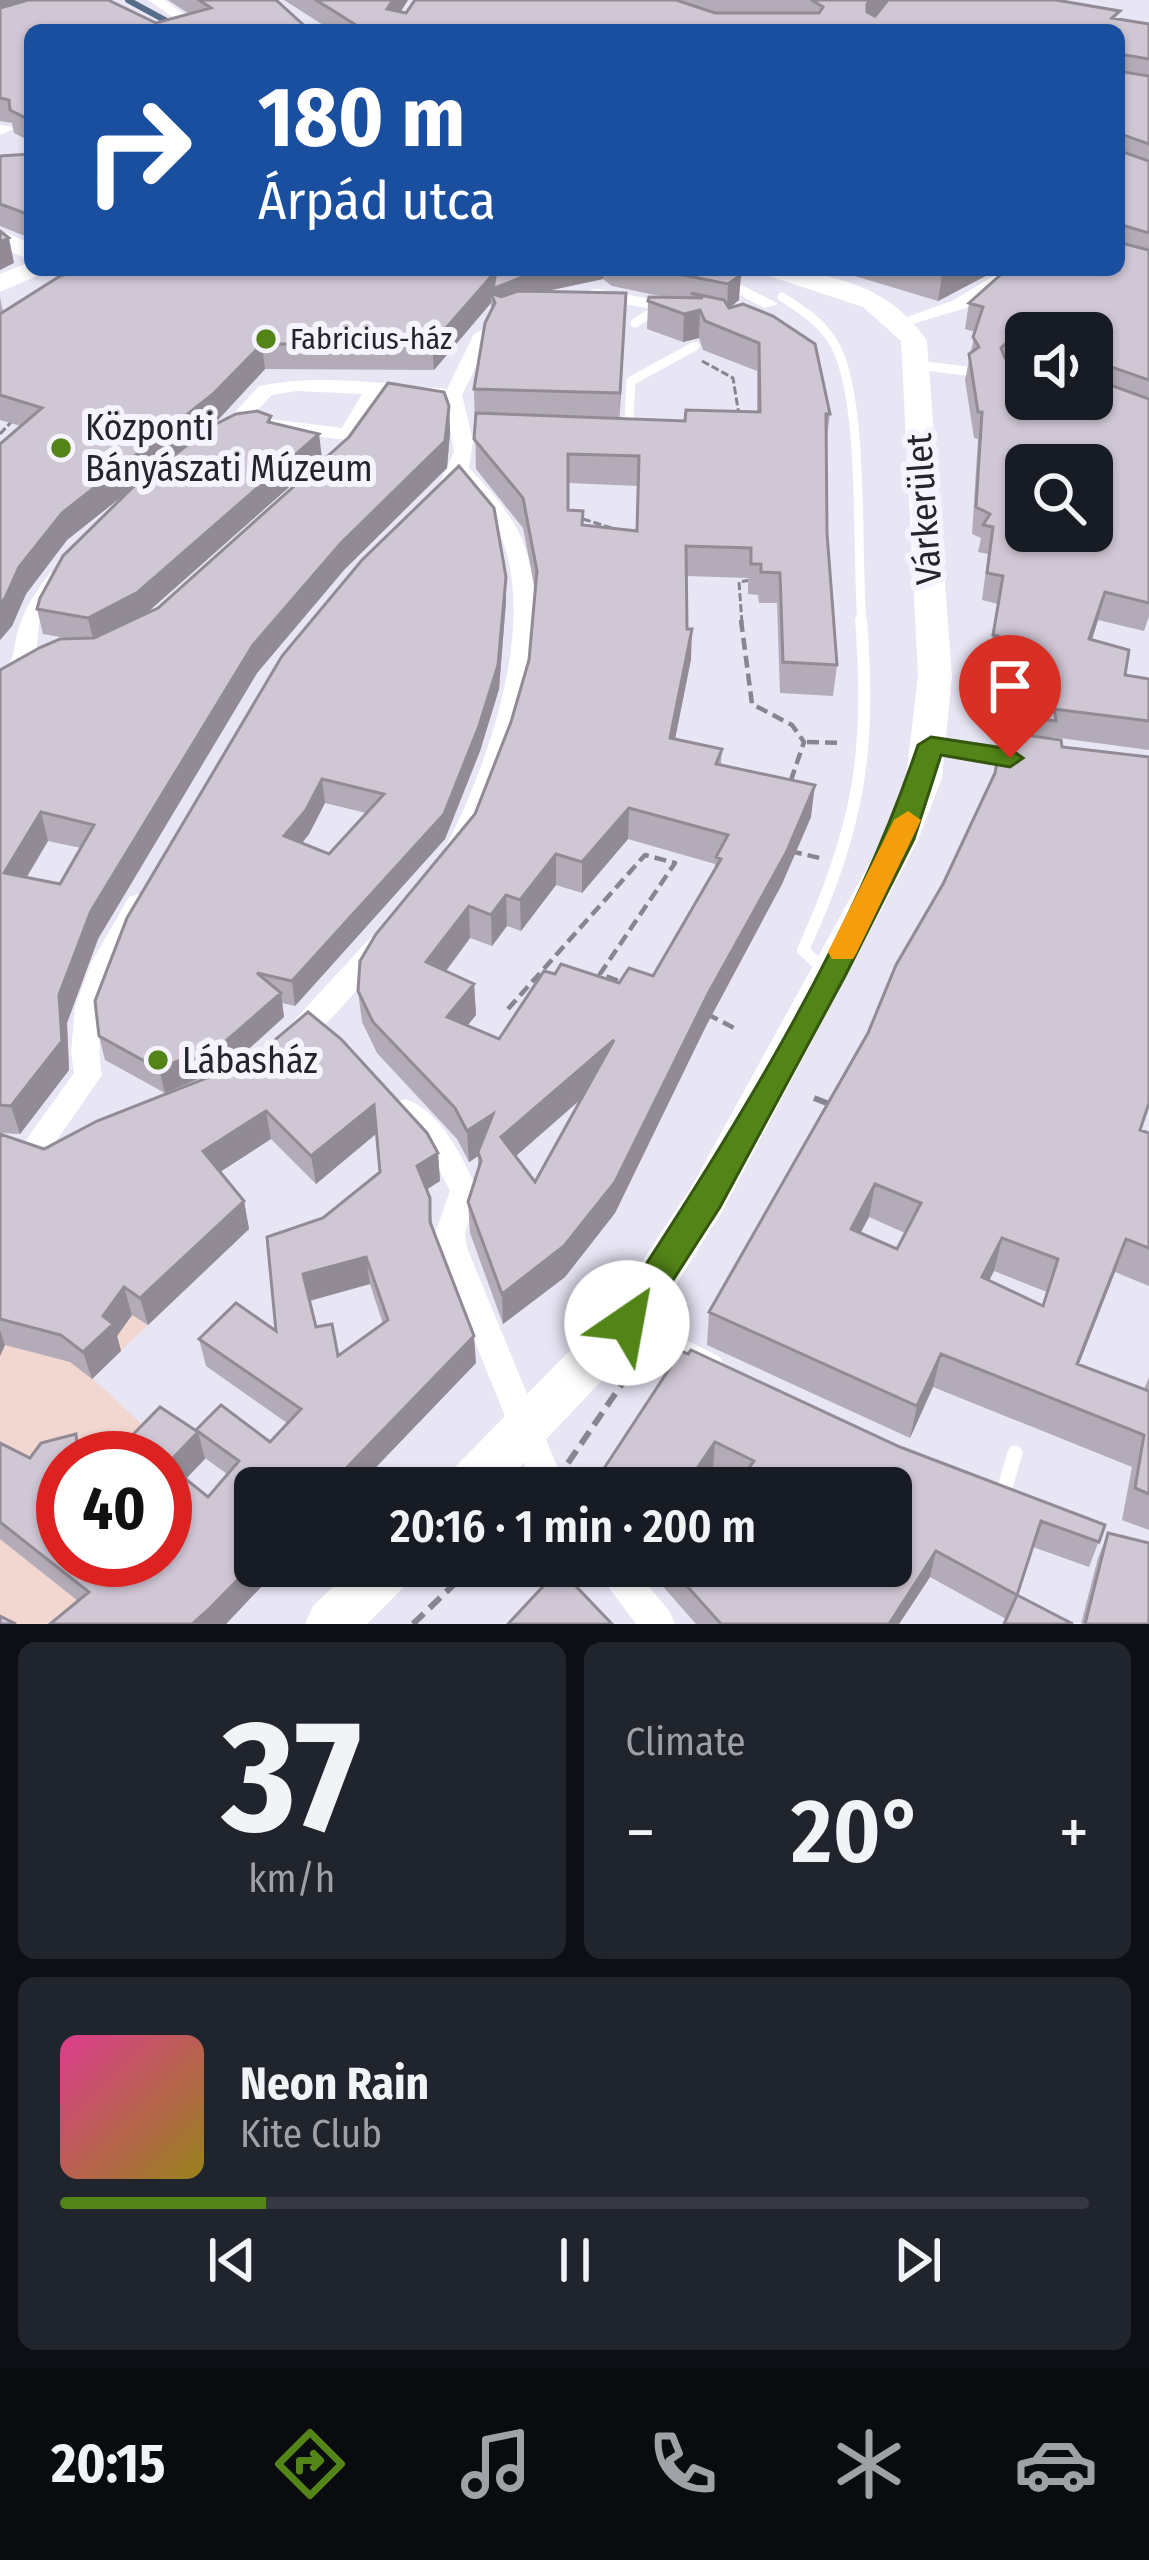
<!DOCTYPE html>
<html lang="en">
<head>
<meta charset="utf-8">
<style>
  body { margin:0; font-family:"Fira Sans Condensed",sans-serif; background:#20242c; color:#f1f3f6; height:100vh; display:flex; flex-direction:column; font-size:45px; white-space:nowrap }
  * { box-sizing:border-box; margin:0 }
  p { font-size:39px; color:#9ea1a6 }
  .icon { flex:none; width:66px; height:66px; fill:none; stroke:currentColor; stroke-width:2; stroke-linecap:round; stroke-linejoin:round }
  .map { position:relative; height:1624px; overflow:hidden }
  .drawer { display:flex; flex-direction:column; gap:18px; padding:18px; background:#0d0f14; flex:1 }
  .drawer>* { flex:none }
  .top-card { position:absolute; left:24px; top:24px; width:1101px; height:252px; border-radius:18px; box-shadow:0 3px 9px #0004; background:#1a4fa0; color:#fff; overflow:hidden }
  .controls { position:absolute; left:1005px; top:312px; display:grid; gap:24px }
  .controls a { display:grid; place-items:center; width:108px; height:108px; border-radius:18px; background:#171b24; box-shadow:0 3px 9px #0004; font-size:60px }
  .speed { position:absolute; left:36px; top:1431px; display:flex; gap:24px; font-size:60px; font-weight:700; text-align:center }
  .speed>* { display:grid; place-content:center; width:156px; height:156px; border-radius:50%; background:#171b24; box-shadow:0 3px 9px #0004; line-height:1 }
  .speed .limit { border:18px solid #d22; background:#fff; color:#111 }
  .pin { position:absolute; display:grid; place-items:center; width:102px; height:102px; color:#fff; margin:-123px -51px; border-radius:50% 50% 50% 0; rotate:-45deg; box-shadow:0 0 12px #0007 }
  .pin .icon { rotate:45deg }
  .me { position:absolute; width:132px; margin:-66px; rotate:33deg; stroke-linejoin:round; filter:drop-shadow(0 0 9px #0008) }
  .turn { display:flex; align-items:center; gap:42px; height:252px; padding:0 36px; font-size:54px }
  .turn .icon { width:156px; height:156px; stroke-width:2.5 }
  .turn b { display:block; font-size:84px; line-height:102px }
  .big { font-size:90px; font-weight:600; line-height:1.1 }
  .drawer .card { flex:1; display:flex; flex-direction:column; justify-content:center; gap:18px; min-width:0; padding:0 42px; border-radius:18px; background:#20242c }
  .drawer .dial { align-items:center; gap:0 }
  .dial b { font-size:156px; line-height:1 }
  .song { display:flex; align-items:center; gap:36px }
  .cover { width:144px; height:144px; border-radius:18px; background:linear-gradient(135deg,hsl(330 70% 55%),hsl(50 70% 35%)) }
  .played { height:12px; border-radius:6px; background:linear-gradient(90deg,#528417 20%,#363941 20%) }
  .keys { display:flex; justify-content:space-around; direction:ltr }
  .heat { display:flex; justify-content:space-between; align-items:center; font-size:66px; direction:ltr }
  .drawer .tiles { flex:1; display:grid; gap:18px; grid-template-columns:1fr 1fr }
  .card:last-child { grid-column:span 2 }
  .trip { position:absolute; left:234px; top:1467px; width:678px; height:120px; border-radius:18px; background:#171b24; box-shadow:0 3px 9px #0004; font-weight:600; line-height:120px; text-align:center }
  .tabs { display:flex; height:192px; justify-content:space-around; align-items:center; background:#090b0e; color:#9ea1a6 }
  .tabs .icon { width:84px; height:84px }
  .tabs .selected { color:#528417 }
  .tabs b { font-size:54px; color:#f1f3f6 }
  .map>svg:first-child { display:block }
  .education { fill:#f1d7d0 }
  .lines { fill:none; stroke-linecap:round; stroke-linejoin:round }
  .stream { stroke:#576e8b; stroke-width:6 }
  .path-far2 { stroke:#878590; stroke-width:3; stroke-dasharray:8 3; stroke-linecap:butt }
  .path-far1 { stroke:#878590; stroke-width:4.5; stroke-dasharray:12 6; stroke-linecap:butt }
  .path { stroke:#878590; stroke-width:6; stroke-dasharray:15 8; stroke-linecap:butt }
  .lane-far2 { stroke:#fff; stroke-width:9 }
  .lane-far1 { stroke:#fff; stroke-width:12 }
  .lane { stroke:#fff; stroke-width:15 }
  .street { fill:#fff; fill-rule:evenodd }
  .secondary { fill:#fff; fill-rule:evenodd }
  .wall { fill:#b3abb7; fill-rule:evenodd }
  .shaded-wall { fill:#928b95 }
  .building { fill:#d0c7d5; stroke:#928b95; stroke-width:3; fill-rule:evenodd }
  .route { fill:#528417; stroke:#35560f; stroke-width:3 }
  .slow { fill:#f59e0b }
  .poi-dot { fill:#528417; stroke:#f5f3fd; stroke-width:4.5 }
  .labels { text-anchor:middle; stroke-width:12; stroke-linejoin:round; paint-order:stroke }
  .far-poi-label { font-size:30px; fill:#25242a; stroke:#f5f3fd; text-anchor:start }
  .poi-label { font-size:36px; fill:#25242a; stroke:#f5f3fd; text-anchor:start }
  .street-label { font-size:36px; fill:#25242a; stroke:#f5f3fd }
</style>
</head>
<body>
<div class="map">
<svg width="1149" height="1624" viewBox="0 0 1149 1624">
  <rect width="100%" height="100%" fill="#e8e5f5"/>
  <path class="education" d="M0,1159L210,1181L249,1229L92,1378L144,1426L117,1458H63V1560L207,1624H0Z"/>
  <g class="lines">
    <path class="stream" d="M128,0L183,30"/>
    <path class="path-far2" d="M702,361L733,378L739,415
      M0,434L13,420
      M583,519L618,530
      M742,623L739,582L752,580"/>
    <path class="path-far1" d="M741,620L752,704L792,725L804,742L790,783
      M807,742L843,743
      M790,851L820,858
      M508,1009L645,855L675,863L600,974L624,983
      M707,1014L734,1028"/>
    <path class="path" d="M814,1098L832,1105
      M568,1463L626,1378
      M413,1624L473,1566"/>
    <path class="lane-far2" d="M782,297C803,310 824,324 836,347C865,406 856,551 862,623
      M635,323L659,308
      M917,365L966,371
      M628,436L631,381L695,346"/>
    <path class="lane-far1" d="M823,969L803,950C858,829 872,753 861,620"/>
    <path class="lane" d="M1002,1497L1015,1453"/>
    <path class="street" d="M148,0H164L207,30H191Z
      M0,125L10,126L13,129L0,135Z
      M691,270H712L779,304L764,308Z
      M1003,270H1023L966,308L902,327L893,322L954,300Z
      M596,289L680,304L689,309L680,314L590,298V290Z
      M483,329L492,334L462,395L473,441L469,468C496,496 519,522 529,560C548,638 517,750 483,821C476,834 472,852 457,857L445,848C488,765 542,616 496,525C488,509 473,495 460,482L450,488L440,482L454,452L445,400L380,395L355,438L348,440L263,430L254,424L263,418L342,428L362,394L297,391L272,395L238,430L231,432L222,426L259,386C320,373 386,384 447,389L474,334Z
      M57,571L67,577L39,623L36,656L8,692L0,694C0,665 11,669 14,650C19,618 30,599 50,573Z
      M931,737L1028,753L1040,761L1028,769L923,750L919,745L923,740Z
      M138,894L147,897L151,903C119,958 91,1010 102,1075L43,1160L33,1164L23,1160L19,1152L23,1144L74,1073L71,1052L75,1007L91,963L129,897Z
      M379,936L388,938L392,945L388,952C368,974 313,1054 282,1044L279,1037L370,938Z
      M405,1099C442,1111 463,1159 478,1191L465,1233L467,1248L566,1488H534L437,1248L435,1233L450,1191L433,1158L391,1110L395,1102Z
      M627,1310L720,1357L725,1367L720,1377L709,1381L698,1377L616,1332L612,1323L616,1314Z
      M593,1566H632L670,1612L675,1624H636Z"/>
    <path class="secondary" d="M0,230L30,243V260L0,247Z
      M30,262V270H43L39,275L0,292V274Z
      M762,270C826,270 891,285 927,341L952,676L942,778L918,840L723,1210L643,1337L500,1488H442L450,1472L611,1309L693,1184L882,840L906,778L918,676L901,341L863,307L766,275Z
      M354,1566H415L408,1583L367,1624H305L313,1606Z"/>
  </g>
  <path class="wall" d="M0,0L156,23L189,14L168,0H276L309,30H30V141L14,133L12,123L0,121Z
    M284,0H408L401,11L406,13L415,0H887L874,16L1119,19L1149,24V616L1144,631L1098,620L1092,640L1125,675L1149,679V750L1052,737V739L1140,1130L1149,1133V1286L1115,1272L1078,1365L1144,1389L1149,1377V1530L1122,1520L1132,1467L933,1387L910,1438L707,1345L709,1312L868,1033L943,884L994,774L1001,742H996L992,664L988,663L998,604L982,600L988,554L978,552L981,538L972,534L978,439L974,438L965,380L975,332L965,329L969,303L1119,270V30H331ZM1026,333L1092,399H1026ZM869,1217L905,1233L897,1249L860,1233ZM994,1271L1047,1292L1043,1306L989,1280Z
    M30,154V238L0,226V156Z
    M76,270H731L739,300L729,308L830,414L826,444L827,533L837,665L833,696L780,693L777,603H759L758,595L748,594V578L686,576L687,629L691,659L675,739L722,749L721,765L811,817L782,884L706,1026L615,1213L565,1277L503,1324L470,1233L468,1202L478,1168V1156L469,1162L457,1139L377,1053L362,1022L358,991L475,814L511,722L529,660L535,590L523,528L476,469L474,389L491,311V303L434,370L265,369L217,421L151,474L271,416V423L322,458L148,612L158,608L449,406L450,432L447,468L344,570L257,673L98,939L67,1023L69,1070L20,1134L0,1133V670L71,639L43,634L37,609L130,490L67,540L26,594L12,626L0,640V444L21,426L0,420V297L3,312ZM603,279L612,286L669,298L648,301L647,329L683,342L699,338L703,350L757,371V412L685,421L619,419L626,293L548,291ZM568,483L638,486L637,531L583,525L568,510ZM628,839L715,864V870L653,976L619,983L555,974L499,1039L468,1025L476,1015L474,984L446,971L470,938L492,946L507,926L521,931L556,885L582,893ZM48,841L81,848L60,884L27,877ZM580,1100L535,1182L515,1157Z
    M835,270H997L938,301Z
    M506,577V601L499,689L480,751L445,839L295,1006L282,1003L284,1017L231,1065L165,1093L105,1060L99,1036L95,1001ZM325,803L366,813L329,854L302,843L309,834Z
    M250,1061L438,1153L440,1181L427,1189L433,1228L476,1363L356,1488H255V1566H281L226,1624L78,1601L0,1539V1443L30,1458L76,1434L84,1458H63V1560L196,1431L270,1442L287,1423L206,1366L199,1339L276,1331L323,1218L380,1172L377,1133L316,1184L271,1139L220,1172L244,1201L249,1229L148,1325L132,1315L117,1336L121,1351L92,1379L70,1362L5,1345L0,1356V1134L44,1149ZM370,1284L383,1324L338,1356L316,1327L310,1301ZM205,1458L227,1474L208,1497L186,1479Z
    M681,1351L900,1447L1105,1525L1089,1567L1033,1547L1017,1595L1006,1619L930,1577L899,1624H696L645,1566H891L713,1469L701,1487L702,1488H600L601,1473Z
    M1108,1533L1149,1624H1081L1098,1558Z"/>
  <path class="shaded-wall" d="M0,0H54L0,15Z
    M393,0H408L389,30L387,9Z
    M871,0H887L865,26L867,4Z
    M9,238L14,263L0,270V242Z
    M539,270H603V279L551,290L495,313V303L491,293V303L434,370L432,344L496,271Z
    M952,270H997L938,301L942,275Z
    M741,275L739,300L727,310L728,284Z
    M626,293L625,325L619,426L620,393Z
    M700,310L699,338L683,342L684,314Z
    M262,344L265,369L217,421L67,540L26,594L12,626L0,640V605L19,567L62,513Z
    M449,406L450,432L447,468L344,570L257,673L98,939L67,1023L69,1070L20,1134L11,1106L59,995L91,911L253,645Z
    M319,434L322,458L142,617L94,643L88,618Z
    M506,577V601L499,689L480,751L445,839L295,1006L292,981Z
    M1105,592L1098,620L1083,667L1089,639Z
    M692,629L691,659L669,769L670,738Z
    M322,779L325,803L309,834L288,861L284,836Z
    M815,785L811,817L782,884L706,1026L615,1213L565,1277L503,1324L502,1294L708,994Z
    M629,808L628,839L582,893V862Z
    M41,812L48,841L12,901L4,873Z
    M556,854V885L521,931L520,900Z
    M506,895L507,926L492,946L491,915Z
    M469,906L470,938L429,994L426,962Z
    M474,984L476,1015L449,1048L447,1017Z
    M281,993L284,1017L231,1065L165,1093L159,1069Z
    M614,1040L613,1071L502,1168L501,1137Z
    M374,1105L377,1133L316,1184L311,1156Z
    M266,1111L271,1139L209,1179L203,1151Z
    M493,1114L495,1145L469,1162L467,1131Z
    M438,1153L440,1181L420,1194L417,1166Z
    M875,1184L869,1217L845,1263L851,1229Z
    M244,1201L249,1229L148,1325L140,1298Z
    M1002,1238L994,1271L974,1310L982,1277Z
    M1126,1239L1115,1272L1066,1397L1077,1364Z
    M366,1257L370,1284L308,1301L303,1274Z
    M124,1287L132,1315L117,1336L121,1351L92,1379L83,1352L103,1316Z
    M0,1330L5,1345L0,1356Z
    M474,1336L476,1363L356,1488H327Z
    M941,1354L933,1387L910,1438L917,1406Z
    M198,1432L205,1459L175,1490L167,1464Z
    M76,1434L84,1458H78Z
    M715,1442L713,1469L700,1488L690,1479Z
    M936,1551L930,1577L899,1624H889Z
    M255,1562V1566H281L226,1624H192Z"/>
  <path class="building" d="M28,0H108L156,23L211,8L199,0H276L309,30H30V120L10,110L9,100L0,98V8Z
    M316,0H393L387,9L406,13L415,0H676L715,13H819L823,7L812,0H871L867,4V12L875,16L888,0H1056L1120,11L1112,18L1149,24V59L1119,54V30H364Z
    M1119,65L1123,72L1149,76V144L1121,134L1120,151L1149,161V233L1125,226L1120,230L1121,243L1149,250V380L1097,362L1092,366V333H1026V344L1007,342L1001,348L1005,358L1026,361V399H1092V375L1094,379L1149,399V603L1105,592L1089,639L1129,650L1125,675L1149,679V721L1054,709L1056,721L1002,714L998,636L993,635L1003,576L987,573L993,527L983,525L990,514L976,507L982,412H978L969,354L979,347L973,337L983,307L969,303L1006,270H1119ZM1026,465H1092V531H1026Z
    M30,154V225L27,214L0,204V156Z
    M0,231L9,238L0,242Z
    M76,270H539L493,289L496,271L432,344H262L213,394L62,513L19,567L5,598L0,605V444L42,408L0,395V314L60,276Z
    M658,270H731L741,275L728,284Z
    M923,270H952L942,275Z
    M518,291L626,293L620,393L474,389L485,323L495,303L491,293L501,297Z
    M691,293L724,300L729,308L743,304L773,316L815,344L830,414H826L827,533L837,665L783,662L780,573L761,572V564H751V548L686,546L687,629H692L670,738L722,749L716,764L815,785L786,853L708,994L615,1182L564,1246L502,1294L468,1202L481,1161L478,1152L493,1114L467,1131L455,1108L373,1022L358,991L360,961L376,934L475,814L511,722L529,660L537,571L523,498L474,439L476,413L685,421L686,410L760,412L759,343L705,321L700,310L684,314L648,301L649,297L703,298ZM568,454L639,456L637,531L582,525L583,511L568,510ZM629,808L728,835L716,857L721,859L653,976L629,968L619,983L561,964L555,974L544,971L499,1039L447,1017L474,984L426,962L469,906L491,915L506,895L520,900L556,854L582,862ZM614,1040L535,1182L501,1137Z
    M388,383L444,392L449,406L445,441L341,543L253,645L91,911L59,995L62,1041L11,1106L0,1105V670L41,647L60,639L94,638L158,608L349,437ZM41,812L94,825L60,884L4,873Z
    M257,411L271,416L268,422L319,434L138,592L88,618L37,609L40,598L63,556L133,487L212,426L236,414Z
    M459,466L494,508L506,577L498,665L479,726L444,814L292,981L257,973L281,993L226,1041L159,1069L99,1036L95,1001L127,918L282,656L362,560ZM322,779L384,794L329,854L284,836L306,810Z
    M1003,732L1061,740L1062,747L1149,757V1103L1140,1130L1149,1133V1248L1126,1239L1077,1364L1149,1391V1494L1135,1488L1144,1435L941,1354L917,1406L709,1312L868,1033L896,965L943,884L995,773ZM875,1184L921,1203L897,1249L851,1229ZM1002,1238L1058,1259L1043,1306L982,1277Z
    M308,1012L341,1039L427,1133L438,1153L417,1166L430,1198V1222L474,1336L327,1488H255V1562L210,1608L192,1624H50L89,1592L0,1522V1443L30,1458L41,1443L76,1434L78,1458H63V1560H165V1458H110L160,1407L198,1432L167,1464L208,1497L239,1461L196,1430L221,1405L270,1442L301,1409L199,1339L236,1303L276,1331L267,1237L323,1218L380,1172L374,1105L311,1156L266,1111L203,1151L244,1201L140,1298L124,1287L103,1316L113,1324L83,1352L61,1335L0,1319V1134L44,1149L97,1121L250,1061ZM366,1257L388,1320L338,1356L332,1324L316,1327L303,1274Z
    M691,1350L900,1447L1105,1525L1099,1542L1041,1521L1017,1595L936,1551L889,1624H721L669,1566H891V1488H734L754,1461L715,1442L690,1479L702,1488H611L601,1473L681,1351L688,1354Z
    M1108,1533L1149,1543V1624H1085Z
    M558,1577L568,1578L612,1624H508L549,1580Z
    M1017,1595L1073,1624H1004Z
    M0,1616L16,1624H0Z"/>
  <path class="route" d="M931,737L1010,749L1023,758L1010,767L941,755L914,839L845,976L720,1207L639,1333L627,1338L615,1333L610,1323L615,1312C730,1136 851,945 918,745Z"/>
  <path class="slow" d="M908,811L921,820L857,952L853,959H832L828,952L894,820Z"/>
  <g class="poi-dot">
    <circle cx="266" cy="339" r="12"/>
    <circle cx="61" cy="448" r="12"/>
    <circle cx="158" cy="1060" r="12"/>
  </g>
  <g class="labels">
    <g class="far-poi-label">
      <text x="290" y="349">Fabricius-ház</text>
    </g>
    <g class="poi-label">
      <text x="85" y="440">Központi<tspan x="85" dy="41">Bányászati Múzeum</tspan></text>
      <text x="182" y="1073">Lábasház</text>
    </g>
    <g class="street-label">
      <text transform="translate(923 509) rotate(-94)" y="13">Várkerület</text>
    </g>
  </g>
</svg>
<div class="controls">
<a><svg class="icon" aria-label="sound" viewBox="0 0 24 24"><path d="M4 9h4l5-4v14l-5-4H4zM17 9q2 3 0 6"/></svg></a>
<a><svg class="icon" aria-label="search" viewBox="0 0 24 24"><circle cx="10" cy="10" r="6"/><path d="M15 15l6 6"/></svg></a>
</div>
<div class="speed"><div class="limit">40</div></div>
<div class="pin" style="left:1010px;top:758px;background:#d93025"><svg class="icon" aria-label="arrive" viewBox="0 0 24 24"><path d="M6 21V4h12l-3 4 3 4H6"/></svg></div>
<svg class="me" style="left:627px;top:1323px" viewBox="-20 -20 40 40"><circle r="19" fill="#fff"/><path d="M0-13L10 11 0 6-10 11z" fill="#528417"/></svg>
<div class="trip">20:16 · 1 min · 200 m</div>
<div class="top-card">
<div class="turn"><svg class="icon" aria-label="right" viewBox="0 0 24 24"><path d="M7 20v-9h11M14 6l5 5-5 5"/></svg><div><b>180 m</b>Árpád utca</div></div>
</div>
</div>
<section class="drawer">
<div class="tiles">
<div class="card dial"><b>37</b><p>km/h</p></div>
<div class="card"><p>Climate</p>
<div class="heat"><a>−</a><b class="big">20°</b><a>+</a></div>
</div>
<div class="card">
<div class="song"><i class="cover"></i><div><b>Neon Rain</b><p>Kite Club</p></div></div>
<div class="played"></div>
<div class="keys"><svg class="icon" aria-label="previous" viewBox="0 0 24 24"><path d="M18 5L8 12l10 7zM5 5v14"/></svg><svg class="icon" aria-label="pause" viewBox="0 0 24 24"><path d="M8 5v14M16 5v14"/></svg><svg class="icon" aria-label="next" viewBox="0 0 24 24"><path d="M6 5l10 7-10 7zM19 5v14"/></svg></div>
</div>
</div>
</section>
<nav class="tabs">
<b>20:15</b>
<svg class="icon selected" aria-label="directions" viewBox="0 0 24 24"><path d="M12 3l9 9-9 9-9-9zM9 14v-3h6M13 9l2 2-2 2"/></svg>
<svg class="icon" aria-label="music" viewBox="0 0 24 24"><path d="M9 18V5l10-2v13"/><circle cx="6" cy="18" r="3"/><circle cx="16" cy="16" r="3"/></svg>
<svg class="icon" aria-label="phone" viewBox="0 0 24 24"><path d="M5 4h4l2 5-3 2q2 4 5 5l2-3 5 2v4C11 20 4 13 5 4z"/></svg>
<svg class="icon" aria-label="climate" viewBox="0 0 24 24"><path d="M12 3v18M4 7l16 10M4 17L20 7"/></svg>
<svg class="icon" aria-label="car" viewBox="0 0 24 24"><path d="M5 17H2v-5l4-1 3-4h7l3 4 3 1v5h-3M9 17h6M6 11h13"/><circle cx="7" cy="17" r="2"/><circle cx="17" cy="17" r="2"/></svg>
</nav>
</body>
</html>
